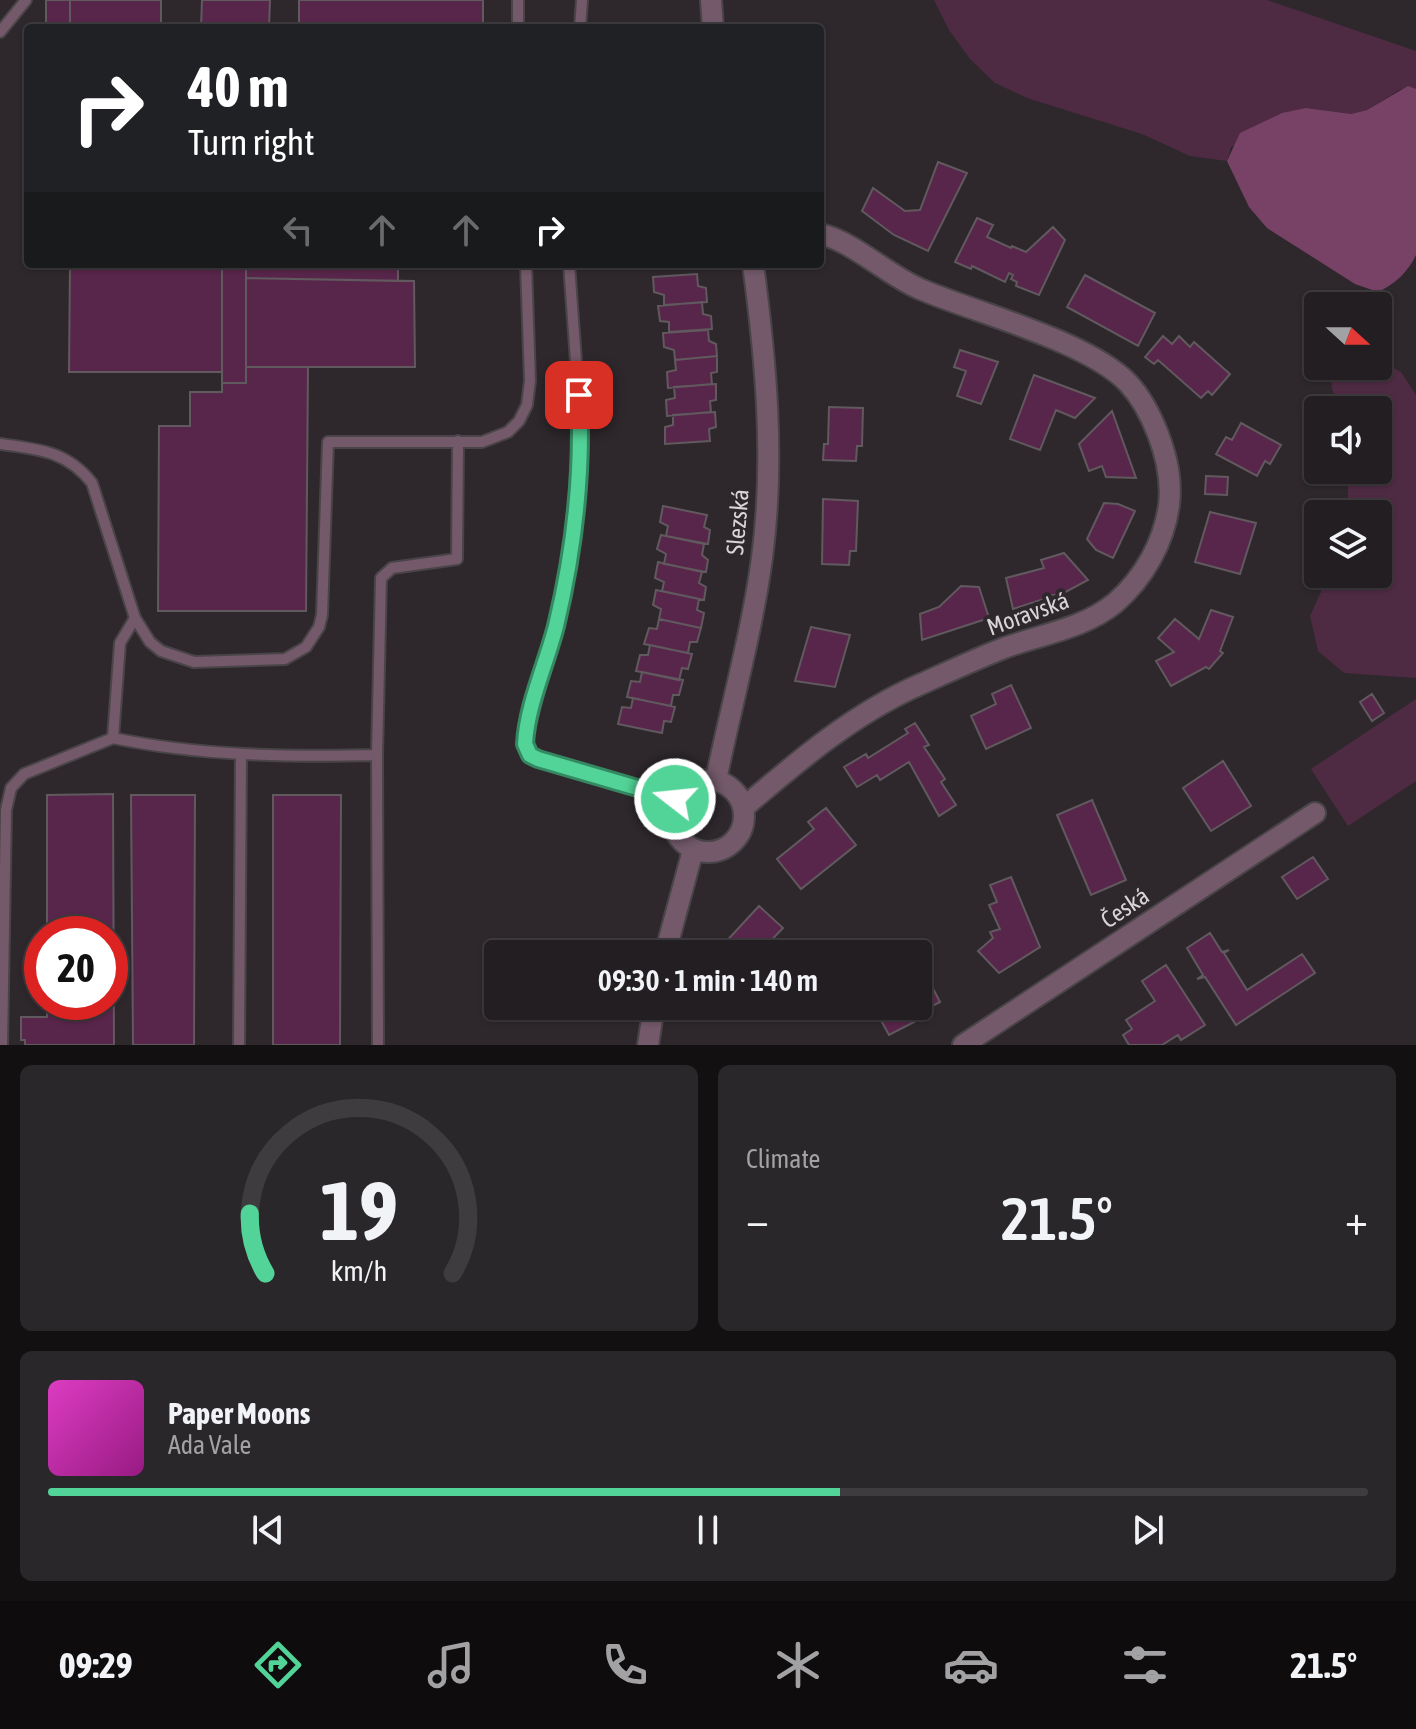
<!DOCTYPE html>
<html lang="en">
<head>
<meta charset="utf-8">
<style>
  body { margin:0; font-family:"Asap Condensed",sans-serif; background:#2a272a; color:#f1f3f6; height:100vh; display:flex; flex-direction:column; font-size:30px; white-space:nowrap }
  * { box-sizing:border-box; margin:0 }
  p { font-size:26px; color:#a2a2a5 }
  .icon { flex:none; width:44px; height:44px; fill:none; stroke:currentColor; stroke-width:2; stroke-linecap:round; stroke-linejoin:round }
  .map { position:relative; height:1045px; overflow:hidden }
  .drawer { display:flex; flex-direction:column; gap:20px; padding:20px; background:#131012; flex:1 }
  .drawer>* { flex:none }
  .banner { position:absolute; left:24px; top:24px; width:800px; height:244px; border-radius:8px; box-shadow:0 2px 6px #0004,0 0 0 2px #3f3c3f; background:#202124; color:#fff; overflow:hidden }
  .needle { width:52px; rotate:111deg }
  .controls { position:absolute; left:1304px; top:292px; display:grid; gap:16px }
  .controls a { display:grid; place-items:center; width:88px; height:88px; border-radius:8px; background:#221e21; box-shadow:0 2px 6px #0004,0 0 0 2px #3f3c3f; font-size:40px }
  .speed { position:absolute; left:24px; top:916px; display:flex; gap:16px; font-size:40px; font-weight:700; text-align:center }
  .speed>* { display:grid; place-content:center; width:104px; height:104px; border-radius:50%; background:#221e21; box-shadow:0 2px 6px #0004,0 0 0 2px #3f3c3f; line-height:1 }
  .speed .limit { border:12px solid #d22; background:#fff; color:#111 }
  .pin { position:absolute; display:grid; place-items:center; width:68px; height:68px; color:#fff; margin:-34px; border-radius:16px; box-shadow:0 4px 12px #0006 }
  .me { position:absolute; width:88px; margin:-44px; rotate:286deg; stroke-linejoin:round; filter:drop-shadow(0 0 6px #0008) }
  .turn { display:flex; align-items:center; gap:28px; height:168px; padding:0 32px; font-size:36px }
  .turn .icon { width:104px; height:104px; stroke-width:2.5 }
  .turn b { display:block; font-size:56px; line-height:68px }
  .lanes { display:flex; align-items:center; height:76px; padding:0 32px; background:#0003; justify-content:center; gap:40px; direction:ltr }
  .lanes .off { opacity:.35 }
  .big { font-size:60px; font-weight:600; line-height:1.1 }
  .drawer .widget { flex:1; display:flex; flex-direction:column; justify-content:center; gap:12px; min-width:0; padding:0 28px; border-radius:12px; background:#2a272a }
  .drawer .dial { align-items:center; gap:0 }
  .dial svg { height:208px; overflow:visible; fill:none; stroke:#3f3c3f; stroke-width:7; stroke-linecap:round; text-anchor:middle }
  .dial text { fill:#f1f3f6; stroke:none }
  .song { display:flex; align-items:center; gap:24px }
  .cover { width:96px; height:96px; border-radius:12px; background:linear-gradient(135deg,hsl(310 70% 55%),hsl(310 70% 35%)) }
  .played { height:8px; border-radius:4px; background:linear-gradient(90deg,#52d397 60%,#3f3c3f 60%) }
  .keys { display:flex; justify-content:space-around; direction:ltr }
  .heat { display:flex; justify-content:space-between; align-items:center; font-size:44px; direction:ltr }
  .drawer .tiles { flex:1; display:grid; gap:20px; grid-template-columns:1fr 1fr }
  .widget:last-child { grid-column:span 2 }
  .trip { position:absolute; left:484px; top:940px; width:448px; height:80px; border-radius:8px; background:#221e21; box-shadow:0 2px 6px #0004,0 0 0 2px #3f3c3f; font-weight:600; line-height:80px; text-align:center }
  .dock { display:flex; height:128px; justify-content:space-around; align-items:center; background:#0e0c0d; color:#a2a2a5 }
  .dock .icon { width:56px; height:56px }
  .dock .current { color:#52d397 }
  .dock b { font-size:36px; color:#f1f3f6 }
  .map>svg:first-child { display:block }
  .green { fill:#4e2b43 }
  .water { fill:#784267 }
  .building { fill:#59264b; stroke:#60595e; stroke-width:2 }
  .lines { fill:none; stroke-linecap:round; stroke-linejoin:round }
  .service-casing { stroke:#494447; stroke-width:14 }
  .minor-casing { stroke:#494447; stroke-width:24 }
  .service { stroke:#73596a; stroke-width:10 }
  .minor { stroke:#73596a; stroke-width:20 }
  .route-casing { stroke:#358962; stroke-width:20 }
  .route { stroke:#52d397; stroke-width:14 }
  .labels { text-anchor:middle; stroke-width:8; stroke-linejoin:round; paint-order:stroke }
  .street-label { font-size:24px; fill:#d8d4d7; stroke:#2e282c }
</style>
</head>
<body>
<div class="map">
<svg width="1416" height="1045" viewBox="0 0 1416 1045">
  <rect width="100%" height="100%" fill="#2e282c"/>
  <path class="green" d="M934,0H1267L1416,51V89H1401L1367,110L1351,114L1306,108L1231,147L1227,161L1190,156L1142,134L1027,98L995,83L970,59L949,30Z
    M1378,359L1401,372L1416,395V678L1344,673L1318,651L1310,616L1329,574H1378V514H1348V470H1378V410H1341L1332,389L1330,367L1378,366Z
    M1416,699V781L1348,826L1311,769Z"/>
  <path class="water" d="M1408,86L1416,89V255C1408,272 1395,284 1378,292L1355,284L1267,228L1249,207L1227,161L1240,133L1282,113L1306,108L1351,114L1367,110Z"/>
  <path class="building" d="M46,0H70V28H46Z
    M70,0H161V28H70Z
    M202,0H270L269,28H201Z
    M299,0H483V28H299Z
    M938,162L967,173L928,251L894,235L862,211L873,188L905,211L920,210Z
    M977,218L993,225L987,237L1011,248L1012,246L1026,252L1053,227L1065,240L1039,295L1016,286L1017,282L1011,279L1013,275L1009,273L1005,282L972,266L971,269L955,262Z
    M70,264H222V372H69Z
    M222,264H246V383H222Z
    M246,264H398V281L246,278Z
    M697,274L698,286L706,288L707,302L664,305V295L654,292L653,277Z
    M1085,275L1155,313L1138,346L1067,307Z
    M246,278L414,281L415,367H246Z
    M702,302L703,314L711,316L712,329L669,332V322L660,321L658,306Z
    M708,330L709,341L716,344L717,356L675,360L674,350L664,347L663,333Z
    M1163,336L1172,344L1179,336L1190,347L1194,342L1230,374L1212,395L1208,391L1201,398L1158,360L1154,364L1145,357Z
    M960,350L998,362L981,404L957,396L966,371L954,367Z
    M717,356V372L711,373L712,384L668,388L667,372L676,370L675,360Z
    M246,367H308L306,611H158L159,426H190V392H222V383H246Z
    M1034,375L1095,398L1075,418L1056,410L1040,450L1010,439Z
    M716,384V400L710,401L711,412L667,416L666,400L675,398L674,387Z
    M829,407L863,408L862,446H857L856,461L823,460L824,444H828Z
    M1112,411L1136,478L1106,477L1102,466L1089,471L1079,444Z
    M715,412L716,427L709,429L710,441L665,444V427L673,425V415Z
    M1241,423L1281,445L1270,464L1265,461L1257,476L1216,454L1226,437L1232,440Z
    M1206,476L1228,477L1227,495L1205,494Z
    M823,499L858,501L856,551H850L849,565L822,564Z
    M1104,503L1118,504L1135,511L1113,558L1096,550L1087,539Z
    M663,506L707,515L704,527L710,530L708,544L666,536L668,526L660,522Z
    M1210,512L1256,523L1240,574L1195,562Z
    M661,535L704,544L702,555L708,560L706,572L664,564L666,554L657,549Z
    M1064,553L1088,580L1060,595H1050V597L1013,609L1006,578L1044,568L1041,560Z
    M658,562L702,572L699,583L706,587L704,600L662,591L664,582L655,578Z
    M961,586L979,587L989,618L922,640L920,614L939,607Z
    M656,590L699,599L697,610L704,613L701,628L659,619L661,609L653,605Z
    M1211,610L1233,617L1220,651L1223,653L1209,669L1206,667L1171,686L1156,661L1174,652L1158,638L1175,619L1199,639Z
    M659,619L701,628L697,642H690L688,653L644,644L649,628L657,629Z
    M811,627L850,635L835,687L795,681Z
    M650,645L692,654L688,669L682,668L679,680L636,671L640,655H648Z
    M642,672L683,680L679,695H673L671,706L627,697L631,681L640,682Z
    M1011,685L1031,728L986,749L971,716L996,704L992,694Z
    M1372,694L1384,713L1372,721L1360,702Z
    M633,698L675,707L671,722L664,721L662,733L618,724L622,707L631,708Z
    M915,723L929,745L924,747L945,779L941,782L956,805L939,816L909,762L880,780L877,775L857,787L844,767L866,754L868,758L908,733L905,729Z
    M1223,761L1251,806L1211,831L1183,788Z
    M113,794L114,1045H25V1040H21V1017H47V1002H110V934H47V795Z
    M131,795H195L194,1045H133Z
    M273,795H341L340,1045H273Z
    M1092,800L1126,880L1091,895L1057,815Z
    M826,808L856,845L801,889L777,859L814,829L808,822Z
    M1313,857L1328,879L1297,899L1282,877Z
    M1011,877L1040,947L999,973L978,951L993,938L990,932L1000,929L989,905L997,902L990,885Z
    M759,906L783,928L758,954H730L722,946Z
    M1210,933L1222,952L1229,950L1224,953L1247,990L1302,954L1315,973L1236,1025L1205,977L1197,979L1203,975L1187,948Z
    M918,959L940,1002L913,1016L908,1006H918Z
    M1166,965L1205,1025L1181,1040L1178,1035L1162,1045H1129L1123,1035L1132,1029L1126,1020L1155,1001L1142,981Z
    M873,1006H908L916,1021L889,1035Z"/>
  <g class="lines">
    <defs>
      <path id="service" d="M518,0V28
        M580,28L582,0
        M0,32L26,0
        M569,264L580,417L578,484L570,554L556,625L525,744L530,755L538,759L675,799
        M0,444C38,449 67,451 92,483L135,618L150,642L161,651L194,662L285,659L306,647L319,627L322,615L328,442H482L508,432L519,421L527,405L530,381L526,264
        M113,738C200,756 288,757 377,755L381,578L392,568L457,559L458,441
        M377,755L378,1045
        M2,1045L6,810L11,788L24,774L113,738L120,643L135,618
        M239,1045L241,754"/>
      <path id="minor" d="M711,0L713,28
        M672 816a36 36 0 1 1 72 0a36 36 0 1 1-72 0Z
        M716,780C731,706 752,632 762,558C775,460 766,361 753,264
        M743,808C798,761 854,713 921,684C948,672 976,659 1004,648C1042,634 1083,629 1115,603C1144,578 1164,542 1169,505C1172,480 1167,458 1158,434C1151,416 1142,398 1128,383C1088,341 976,313 920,289C887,275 853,241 820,234
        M665,954L693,850
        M648,1045L654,1006
        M963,1045L1315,813"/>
    </defs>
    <use href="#service" class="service-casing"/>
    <use href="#minor" class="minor-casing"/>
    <use href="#service" class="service"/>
    <use href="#minor" class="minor"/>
  </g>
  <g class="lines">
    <defs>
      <path id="route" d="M579,395C583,471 574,551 556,626C546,665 527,705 525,744L530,755L538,759L675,799"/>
    </defs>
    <use href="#route" class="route-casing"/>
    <use href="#route" class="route"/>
  </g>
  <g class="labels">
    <g class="street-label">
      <text transform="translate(738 522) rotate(-85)" y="8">Slezská</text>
      <text transform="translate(1028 614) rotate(-20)" y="8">Moravská</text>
      <text transform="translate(1125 908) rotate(-34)" y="8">Česká</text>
    </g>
  </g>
</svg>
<div class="controls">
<a><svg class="needle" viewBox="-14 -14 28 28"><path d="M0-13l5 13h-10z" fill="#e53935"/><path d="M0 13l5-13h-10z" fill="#a2a2a5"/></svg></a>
<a><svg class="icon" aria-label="sound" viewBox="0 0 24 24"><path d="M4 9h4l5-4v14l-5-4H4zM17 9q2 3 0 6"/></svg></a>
<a><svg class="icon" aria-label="layers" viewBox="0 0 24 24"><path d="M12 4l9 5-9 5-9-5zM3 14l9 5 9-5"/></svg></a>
</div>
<div class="speed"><div class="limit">20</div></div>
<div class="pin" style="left:579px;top:395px;background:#d93025"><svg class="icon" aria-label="arrive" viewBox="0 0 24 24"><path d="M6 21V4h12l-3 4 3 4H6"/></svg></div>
<svg class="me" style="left:675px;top:799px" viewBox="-20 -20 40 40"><circle r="17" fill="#52d397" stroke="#fff" stroke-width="3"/><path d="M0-11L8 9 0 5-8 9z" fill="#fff"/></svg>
<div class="trip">09:30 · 1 min · 140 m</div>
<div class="banner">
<div class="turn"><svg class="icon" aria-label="right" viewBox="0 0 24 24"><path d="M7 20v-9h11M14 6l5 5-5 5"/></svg><div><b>40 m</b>Turn right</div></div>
<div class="lanes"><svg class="icon off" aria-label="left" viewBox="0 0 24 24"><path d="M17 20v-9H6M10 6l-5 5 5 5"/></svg><svg class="icon off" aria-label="ahead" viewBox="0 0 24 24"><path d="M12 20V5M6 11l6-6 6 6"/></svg><svg class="icon off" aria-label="ahead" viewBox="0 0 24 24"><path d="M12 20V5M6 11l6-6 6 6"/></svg><svg class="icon" aria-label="right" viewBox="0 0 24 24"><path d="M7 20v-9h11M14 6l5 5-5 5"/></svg></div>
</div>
</div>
<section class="drawer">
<div class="tiles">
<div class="widget dial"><svg viewBox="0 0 100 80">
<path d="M14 69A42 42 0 1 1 86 69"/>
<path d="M14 69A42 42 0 0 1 8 46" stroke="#52d397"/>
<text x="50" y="56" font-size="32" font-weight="700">19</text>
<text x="50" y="72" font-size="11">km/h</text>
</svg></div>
<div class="widget"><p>Climate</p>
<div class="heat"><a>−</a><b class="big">21.5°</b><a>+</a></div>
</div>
<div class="widget">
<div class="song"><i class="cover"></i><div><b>Paper Moons</b><p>Ada Vale</p></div></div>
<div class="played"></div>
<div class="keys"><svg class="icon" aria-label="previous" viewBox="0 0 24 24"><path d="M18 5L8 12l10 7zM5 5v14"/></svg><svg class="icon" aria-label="pause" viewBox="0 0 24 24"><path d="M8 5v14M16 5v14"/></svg><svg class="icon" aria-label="next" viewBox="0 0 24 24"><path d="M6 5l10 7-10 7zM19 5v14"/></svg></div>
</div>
</div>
</section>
<nav class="dock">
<b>09:29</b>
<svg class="icon current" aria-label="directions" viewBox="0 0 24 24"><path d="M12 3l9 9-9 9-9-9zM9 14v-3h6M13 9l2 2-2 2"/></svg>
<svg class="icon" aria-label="music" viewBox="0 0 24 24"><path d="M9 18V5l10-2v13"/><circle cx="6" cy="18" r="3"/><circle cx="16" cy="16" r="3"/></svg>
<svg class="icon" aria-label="phone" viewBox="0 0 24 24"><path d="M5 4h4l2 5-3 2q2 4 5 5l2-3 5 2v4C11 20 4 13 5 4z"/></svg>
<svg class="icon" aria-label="climate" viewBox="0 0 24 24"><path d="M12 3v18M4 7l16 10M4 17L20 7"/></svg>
<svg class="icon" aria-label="car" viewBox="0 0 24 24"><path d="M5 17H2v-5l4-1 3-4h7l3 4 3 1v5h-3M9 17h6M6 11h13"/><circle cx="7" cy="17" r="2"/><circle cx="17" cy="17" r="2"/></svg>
<svg class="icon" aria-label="filters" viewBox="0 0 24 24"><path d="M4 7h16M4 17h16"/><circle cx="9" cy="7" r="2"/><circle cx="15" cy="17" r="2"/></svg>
<b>21.5°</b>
</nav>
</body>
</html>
